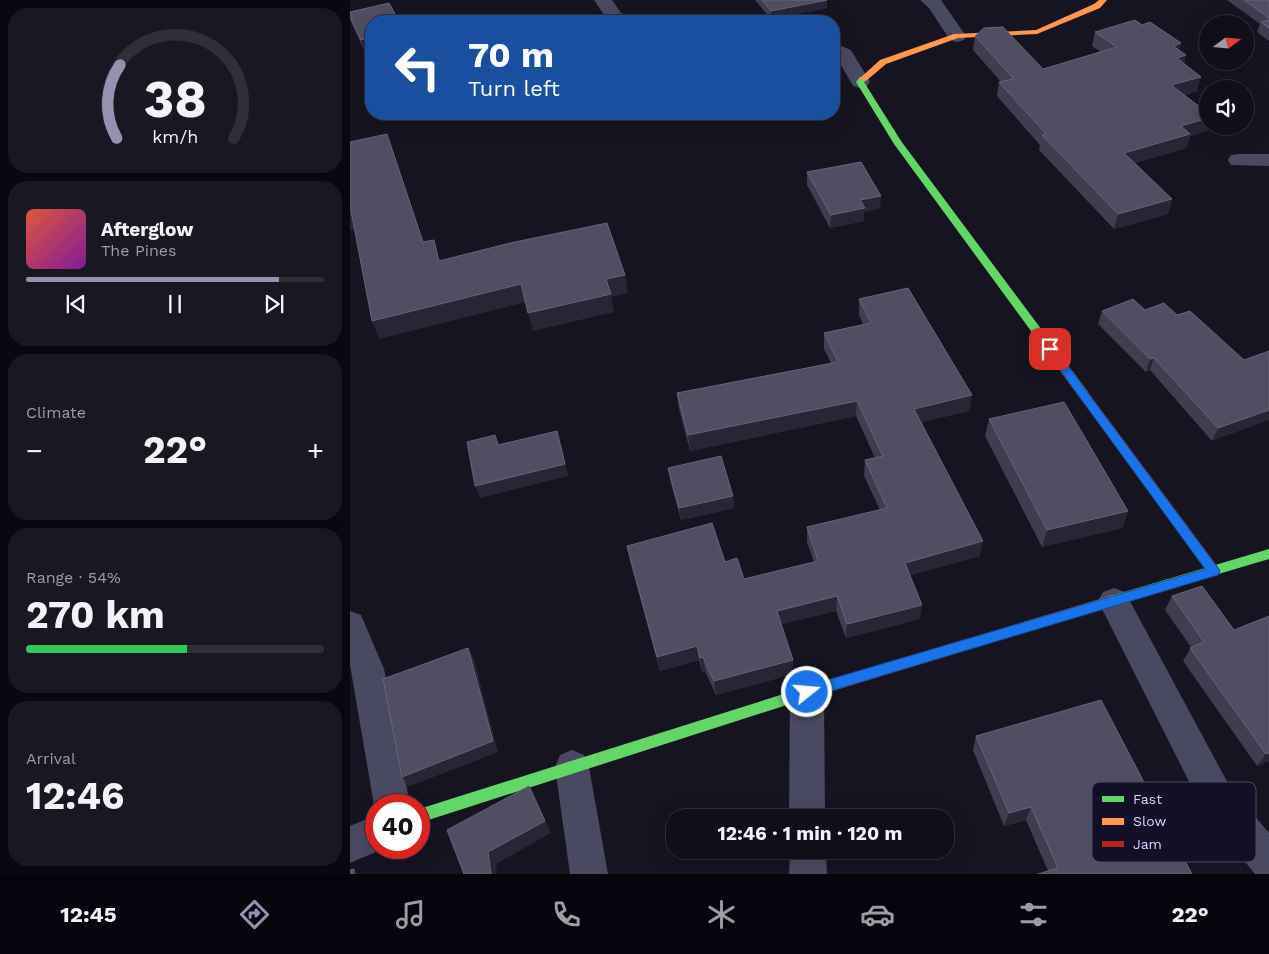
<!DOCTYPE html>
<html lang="en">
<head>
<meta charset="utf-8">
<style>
  body { margin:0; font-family:"Work Sans",sans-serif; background:#191822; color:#f1f3f6; height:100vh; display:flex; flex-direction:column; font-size:19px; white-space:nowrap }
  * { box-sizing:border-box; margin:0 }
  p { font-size:16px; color:#9c9ca2 }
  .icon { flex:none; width:28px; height:28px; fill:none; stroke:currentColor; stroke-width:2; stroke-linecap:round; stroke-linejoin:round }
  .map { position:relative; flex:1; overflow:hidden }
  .drawer { display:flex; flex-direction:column; gap:8px; padding:8px; background:#09080e; width:350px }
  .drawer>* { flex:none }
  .top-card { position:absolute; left:15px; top:15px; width:475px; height:105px; border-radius:20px; box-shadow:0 5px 20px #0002,0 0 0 1px #302f38; background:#1a4fa0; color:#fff; overflow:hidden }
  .needle { width:32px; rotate:74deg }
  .controls { position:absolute; left:849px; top:15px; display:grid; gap:10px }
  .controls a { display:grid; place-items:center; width:55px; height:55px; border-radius:50%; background:#100f19; box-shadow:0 5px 20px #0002,0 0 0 1px #302f38; font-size:25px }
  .speed { position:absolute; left:15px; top:794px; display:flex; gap:10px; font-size:25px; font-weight:700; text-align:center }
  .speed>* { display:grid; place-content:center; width:65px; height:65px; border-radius:50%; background:#100f19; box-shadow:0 5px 20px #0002,0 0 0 1px #302f38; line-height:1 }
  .speed .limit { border:8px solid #d22; background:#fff; color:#111 }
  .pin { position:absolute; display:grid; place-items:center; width:42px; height:42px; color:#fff; margin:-21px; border-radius:10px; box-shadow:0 2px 8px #0006 }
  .me { position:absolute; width:55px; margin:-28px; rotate:73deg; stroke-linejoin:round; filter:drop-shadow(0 0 4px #0008) }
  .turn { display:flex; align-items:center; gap:18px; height:105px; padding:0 20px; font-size:22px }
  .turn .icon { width:65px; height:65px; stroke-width:2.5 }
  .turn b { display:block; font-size:35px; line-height:42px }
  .big { font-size:38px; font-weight:700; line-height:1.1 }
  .drawer .tile { flex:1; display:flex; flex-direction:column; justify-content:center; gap:8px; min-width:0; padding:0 18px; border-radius:20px; background:#191822 }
  .drawer .dial { align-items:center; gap:0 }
  .dial svg { height:130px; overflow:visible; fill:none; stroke:#302f38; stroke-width:7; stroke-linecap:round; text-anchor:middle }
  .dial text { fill:#f1f3f6; stroke:none }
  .song { display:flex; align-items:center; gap:15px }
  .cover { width:60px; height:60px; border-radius:8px; background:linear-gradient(135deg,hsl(10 70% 55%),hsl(290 70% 35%)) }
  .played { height:5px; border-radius:2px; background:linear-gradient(90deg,#9591b1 85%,#302f38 85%) }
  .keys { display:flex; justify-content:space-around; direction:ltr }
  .heat { display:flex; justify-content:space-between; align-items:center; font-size:28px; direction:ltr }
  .charge { height:8px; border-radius:4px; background:linear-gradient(90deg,#34c759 54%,#302f38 0) }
  .trip { position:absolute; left:316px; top:809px; width:288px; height:50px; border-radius:20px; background:#100f19; box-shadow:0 5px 20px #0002,0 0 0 1px #302f38; font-weight:700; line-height:50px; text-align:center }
  .tab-bar { display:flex; height:80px; justify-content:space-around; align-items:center; background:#06060a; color:#9c9ca2 }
  .tab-bar .icon { width:35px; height:35px }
  .tab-bar .selected { color:#9591b1 }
  .tab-bar b { font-size:22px; color:#f1f3f6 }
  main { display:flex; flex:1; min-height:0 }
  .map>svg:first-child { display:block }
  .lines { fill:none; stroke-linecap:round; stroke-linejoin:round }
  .street { fill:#4a4962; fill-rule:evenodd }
  .fast { fill:#63d668; fill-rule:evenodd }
  .slow { fill:#ff974d; fill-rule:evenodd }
  .jam { fill:#b3261e; fill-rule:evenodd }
  .wall { fill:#403d50 }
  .shaded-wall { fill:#282635 }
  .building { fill:#504e63; stroke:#66637b }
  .route { fill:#1a73e8; stroke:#114b97 }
  .key { fill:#130f26; stroke:#4e4a67; stroke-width:1 }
  .key-label { font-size:14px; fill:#d9d4ff }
</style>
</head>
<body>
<main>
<section class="drawer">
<div class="tile dial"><svg viewBox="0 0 100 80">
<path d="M14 69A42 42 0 1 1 86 69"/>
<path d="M14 69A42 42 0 0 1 16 24" stroke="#9591b1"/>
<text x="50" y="56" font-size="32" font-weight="700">38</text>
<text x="50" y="72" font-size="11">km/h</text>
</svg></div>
<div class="tile">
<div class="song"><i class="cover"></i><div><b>Afterglow</b><p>The Pines</p></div></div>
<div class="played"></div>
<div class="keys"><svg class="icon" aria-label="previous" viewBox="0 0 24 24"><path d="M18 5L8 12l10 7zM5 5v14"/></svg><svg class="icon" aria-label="pause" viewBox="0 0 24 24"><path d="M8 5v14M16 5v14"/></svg><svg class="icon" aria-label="next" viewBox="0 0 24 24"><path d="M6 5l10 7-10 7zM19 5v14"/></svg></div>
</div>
<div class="tile"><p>Climate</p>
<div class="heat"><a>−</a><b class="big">22°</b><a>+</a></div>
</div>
<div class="tile"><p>Range · 54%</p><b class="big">270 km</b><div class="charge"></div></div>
<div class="tile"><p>Arrival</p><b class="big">12:46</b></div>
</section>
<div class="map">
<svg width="919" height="874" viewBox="0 0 919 874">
  <rect width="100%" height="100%" fill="#161421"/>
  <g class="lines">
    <path class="street" d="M244,0H262L271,13L284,17L287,21H258Z
      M570,0H591L616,36L614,40L607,42L600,40L579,8Z
      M484,43L501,50L520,82L517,86L510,88L503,86L487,58L484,56Z
      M889,154H919V166L881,165L878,160L881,155Z
      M764,588L775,592L880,787L919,833V874H905L854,811L748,601L753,592Z
      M0,611L11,615L34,669L60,805H26V810L24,805L0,665Z
      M457,677L469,681L474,692L475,818H439L440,692L445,681Z
      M222,750L234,755L239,767L258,874H220L205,767L210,755Z
      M26,815V848H35L0,863V826Z
      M440,850H476L477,874H439Z"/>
    <path class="fast" d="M510,77H516L517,79L514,82L551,141L738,392L739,395L738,398H730L544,144L506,82Z
      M919,549V559L764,605L759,604L758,600L759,596L764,595Z
      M443,691L448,693L450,697L448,701L443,703L69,823V809Z"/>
    <path class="slow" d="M749,0H757L750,8L687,34L608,38L536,64L516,81L509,79L530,60L604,34L686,30L744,4Z
      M764,595L769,596L770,600L769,604L764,605L443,703L438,701L436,697L438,693L443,691Z"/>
    <path class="jam" d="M734,391L738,392L868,567L870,571L868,575L864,576L860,575L730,398L729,395Z"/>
  </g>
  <path class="wall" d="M405,0H477V8L421,19Z
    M877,0H919V41L907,32L910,24Z
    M0,12L21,21V50L15,52L2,24L0,19Z
    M792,25L831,43L829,50L836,55L834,63L847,91L834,95L857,131L840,136L836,148L785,163L822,199L818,214L764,229L689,150L690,145L647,96L649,82H651L623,50L625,36L693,69L751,52L742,46L745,32Z
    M457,172L530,208L514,212V221L480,228L457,185Z
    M509,299L619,411L571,422L630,556L560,575L570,619L496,638L486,611L431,624L443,660V674L366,695L355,671L352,672L349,660L310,671L280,561L277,546L375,562L394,579L464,562L457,542V527L530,510L514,476L515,460L525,458L506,416L340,451L329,409L327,393L481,363L474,349V333L513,324L509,315Z
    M795,310L827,315L894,360L919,351L862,441L800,370L796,372L748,324L752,311Z
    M639,419L778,511L772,528L692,547L635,436Z
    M318,468L383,496L384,508L331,520L320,480Z
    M852,586L919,761L907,766L833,661L841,647L815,610L822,596Z
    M626,736L842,874L698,871L676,820L654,826L623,750Z"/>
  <path class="shaded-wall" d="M477,0V8L421,19V11Z
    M21,37V50L15,52L11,40Z
    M831,43L827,57L823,46Z
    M836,55L832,68L827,58Z
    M851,77L847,91L817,99L821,85Z
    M858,118V126H859L857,131L840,136L836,148L771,167L774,153L831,126Z
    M531,196L530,208L514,212V221L480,228L481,215L510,200Z
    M822,199L818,214L764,229L768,214Z
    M0,211H1L8,229L0,231Z
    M275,275L278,293L261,297L264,312L183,331L178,313L256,279Z
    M171,284L176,302L29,339L22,321Z
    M804,358L800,370L796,372L800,359Z
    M622,395L619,411L562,425L564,409Z
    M507,401L506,416L340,451L338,435Z
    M919,410V420L862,441L868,428Z
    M211,443L218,476L130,498L125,486Z
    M383,496L384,508L331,520L329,508Z
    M778,511L772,528L692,547L697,530Z
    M633,541L630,556L553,577L555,563Z
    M487,596L486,611L427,625V611Z
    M572,605L570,619L496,638L497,624Z
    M347,646L349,660L310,671L307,657Z
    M118,648L124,659L148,752L58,787L52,777Z
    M353,657L355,671L352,672L350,658Z
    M443,660V674L366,695L364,681Z
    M919,753V761L907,766L916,754Z
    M179,786L201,833L146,864L147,874H141L138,852Z
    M681,807L676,820L654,826L659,813Z
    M4,869L8,874H4Z"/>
  <path class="building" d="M412,0H477L421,11Z
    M894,0H919V18Z
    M39,3L49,21H21V37L11,40L0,17V12Z
    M785,20L792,25L800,22L831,43L823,46L836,55L827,58L851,77L821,85L858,113V118L831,126L840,134L774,153L822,199L768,214L692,135L696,134L649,82L664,79L625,36L634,28L653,27L693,69L767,47L745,32Z
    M919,20V28L911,22Z
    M37,134L73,242L84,240L89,261L160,243L257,223L275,275L256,279L261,294L178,313L171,284L22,321L1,211H0V142Z
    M511,162L531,196L510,200L515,208L481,215L457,172Z
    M558,288L622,395L564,409L633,541L555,563L572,605L497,624L487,596L427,611L443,660L364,681L353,657L350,658L347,646L307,657L277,546L362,523L375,562L387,558L394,579L468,561L457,527L537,508L515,460L533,456L507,401L338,435L327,393L488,362L474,333L521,323L509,299Z
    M783,299L795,310L814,303L827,315L840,311L894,360L919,351V410L868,428L804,358L800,359L752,311Z
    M714,402L778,511L697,530L639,419Z
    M207,431L215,464L125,486L117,442L145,435L148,445Z
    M371,456L383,496L329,508L318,468Z
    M852,586L884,630L919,616V753L916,754L840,648L854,642L822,596Z
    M118,648L143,741L52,777L33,679Z
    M751,700L842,874H688L708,868L681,807L659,813L626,736Z
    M179,786L195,821L138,852L141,874H114L97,830Z
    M4,869V874H0V870Z"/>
  <path class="route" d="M700,345L703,346L868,568L870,571L868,575L457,698L452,696L450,692L452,688L457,686L855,569L696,351L694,349Z"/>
  <rect x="742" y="782" width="164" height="80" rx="8" class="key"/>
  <rect x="752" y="796" width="22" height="6" fill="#63d668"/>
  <rect x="752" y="818" width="22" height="7" fill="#ff974d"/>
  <rect x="752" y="841" width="22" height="6" fill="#b3261e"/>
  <g class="key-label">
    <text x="783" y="804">Fast</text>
    <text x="783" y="826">Slow</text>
    <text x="783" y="849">Jam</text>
  </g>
</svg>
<div class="controls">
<a><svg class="needle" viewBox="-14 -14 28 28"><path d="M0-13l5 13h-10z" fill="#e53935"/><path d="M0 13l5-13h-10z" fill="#9c9ca2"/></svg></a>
<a><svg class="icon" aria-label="sound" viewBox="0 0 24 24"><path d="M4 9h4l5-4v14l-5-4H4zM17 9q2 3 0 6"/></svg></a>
</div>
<div class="speed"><div class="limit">40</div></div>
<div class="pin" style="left:700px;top:349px;background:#d93025"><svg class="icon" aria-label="arrive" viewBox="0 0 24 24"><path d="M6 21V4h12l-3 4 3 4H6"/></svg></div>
<svg class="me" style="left:457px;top:692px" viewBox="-20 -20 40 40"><circle r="17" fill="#1a73e8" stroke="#fff" stroke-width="3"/><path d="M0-11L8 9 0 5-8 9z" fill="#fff"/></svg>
<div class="trip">12:46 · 1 min · 120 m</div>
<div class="top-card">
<div class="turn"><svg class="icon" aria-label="left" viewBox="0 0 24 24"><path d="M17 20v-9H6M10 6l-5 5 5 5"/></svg><div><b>70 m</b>Turn left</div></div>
</div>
</div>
</main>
<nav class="tab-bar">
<b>12:45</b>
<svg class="icon selected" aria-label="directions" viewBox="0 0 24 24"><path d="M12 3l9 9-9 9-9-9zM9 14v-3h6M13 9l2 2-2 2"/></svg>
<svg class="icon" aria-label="music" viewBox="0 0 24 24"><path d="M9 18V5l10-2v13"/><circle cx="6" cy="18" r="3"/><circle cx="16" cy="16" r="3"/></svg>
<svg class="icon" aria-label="phone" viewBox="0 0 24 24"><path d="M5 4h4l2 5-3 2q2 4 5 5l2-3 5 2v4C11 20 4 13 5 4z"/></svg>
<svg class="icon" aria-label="climate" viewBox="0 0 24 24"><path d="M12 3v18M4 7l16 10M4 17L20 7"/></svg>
<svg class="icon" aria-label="car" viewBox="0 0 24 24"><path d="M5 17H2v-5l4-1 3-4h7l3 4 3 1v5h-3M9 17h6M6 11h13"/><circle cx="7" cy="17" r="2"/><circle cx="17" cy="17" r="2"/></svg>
<svg class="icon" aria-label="filters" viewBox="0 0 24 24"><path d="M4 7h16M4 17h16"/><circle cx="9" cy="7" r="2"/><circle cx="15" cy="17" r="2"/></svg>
<b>22°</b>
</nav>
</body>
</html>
